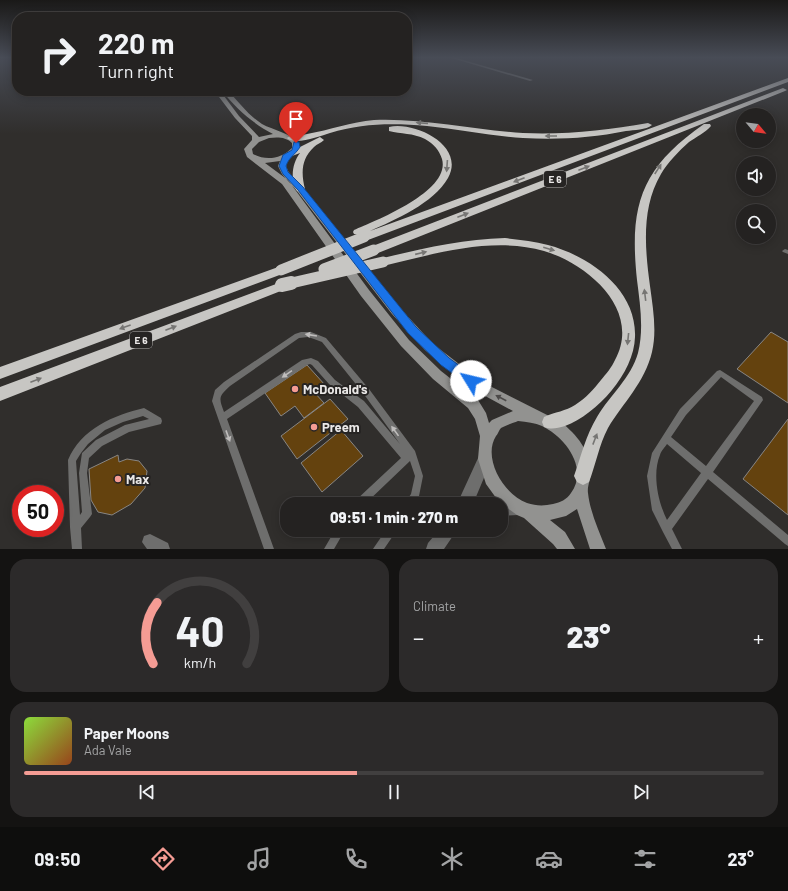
<!DOCTYPE html>
<html lang="en">
<head>
<meta charset="utf-8">
<style>
  body { margin:0; font-family:Barlow,sans-serif; background:#2c2a2a; color:#f1f3f6; height:100vh; display:flex; flex-direction:column; font-size:15px; white-space:nowrap }
  * { box-sizing:border-box; margin:0 }
  p { font-size:13px; color:#a3a4a5 }
  .icon { flex:none; width:22px; height:22px; fill:none; stroke:currentColor; stroke-width:2; stroke-linecap:round; stroke-linejoin:round }
  .map { position:relative; height:549px; overflow:hidden }
  .side { display:flex; flex-direction:column; gap:10px; padding:10px; background:#141312; flex:1 }
  .side>* { flex:none }
  .top-card { position:absolute; left:12px; top:12px; width:400px; height:84px; border-radius:16px; box-shadow:0 2px 10px #0003,0 0 0 1px #413f3f; background:#242221; color:#f1f3f6; overflow:hidden }
  .needle { width:26px; rotate:119deg }
  .fabs { position:absolute; left:736px; top:108px; display:grid; gap:8px }
  .fabs a { display:grid; place-items:center; width:40px; height:40px; border-radius:50%; background:#242221; box-shadow:0 2px 10px #0003,0 0 0 1px #413f3f; font-size:20px }
  .speed { position:absolute; left:12px; top:485px; display:flex; gap:8px; font-size:20px; font-weight:700; text-align:center }
  .speed>* { display:grid; place-content:center; width:52px; height:52px; border-radius:50%; background:#242221; box-shadow:0 2px 10px #0003,0 0 0 1px #413f3f; line-height:1 }
  .speed .limit { border:6px solid #d22; background:#fff; color:#111 }
  .pin { position:absolute; display:grid; place-items:center; width:34px; height:34px; color:#fff; margin:-41px -17px; border-radius:50% 50% 50% 0; rotate:-45deg; box-shadow:0 0 4px #0007 }
  .pin .icon { rotate:45deg }
  .me { position:absolute; width:44px; margin:-22px; rotate:306deg; stroke-linejoin:round; filter:drop-shadow(0 0 3px #0008) }
  .turn { display:flex; align-items:center; gap:14px; height:84px; padding:0 20px; font-size:18px }
  .turn .icon { width:52px; height:52px; stroke-width:2.5 }
  .turn b { display:block; font-size:28px; line-height:34px }
  .big { font-size:30px; font-weight:800; line-height:1.1 }
  .side .tile { flex:1; display:flex; flex-direction:column; justify-content:center; gap:6px; min-width:0; padding:0 14px; border-radius:16px; background:#2c2a2a }
  .side .dial { align-items:center; gap:0 }
  .dial svg { height:104px; overflow:visible; fill:none; stroke:#413f3f; stroke-width:7; stroke-linecap:round; text-anchor:middle }
  .dial text { fill:#f1f3f6; stroke:none }
  .song { display:flex; align-items:center; gap:12px }
  .cover { width:48px; height:48px; border-radius:6px; background:linear-gradient(135deg,hsl(90 70% 55%),hsl(20 70% 35%)) }
  .played { height:4px; border-radius:2px; background:linear-gradient(90deg,#f59c94 45%,#413f3f 45%) }
  .keys { display:flex; justify-content:space-around; direction:ltr }
  .heat { display:flex; justify-content:space-between; align-items:center; font-size:22px; direction:ltr }
  .side .tiles { flex:1; display:grid; gap:10px; grid-template-columns:1fr 1fr }
  .tile:last-child { grid-column:span 2 }
  .trip { position:absolute; left:280px; top:497px; width:228px; height:40px; border-radius:16px; background:#242221; box-shadow:0 2px 10px #0003,0 0 0 1px #413f3f; font-weight:800; line-height:40px; text-align:center }
  .tabs { display:flex; height:64px; justify-content:space-around; align-items:center; background:#0e0e0d; color:#a3a4a5 }
  .tabs .icon { width:28px; height:28px }
  .tabs .active { color:#f59c94 }
  .tabs b { font-size:18px; color:#f1f3f6 }
  .map>svg:first-child { display:block }
  .building { fill:#64420e; stroke:#888684 }
  .lines { fill:none; stroke-linecap:round; stroke-linejoin:round }
  .service { fill:#6e6e6d; fill-rule:evenodd }
  .minor { fill:#6e6e6d; fill-rule:evenodd }
  .secondary { fill:#929290; fill-rule:evenodd }
  .motorway { fill:#c7c6c3; fill-rule:evenodd }
  .motorway-bridge-far1 { stroke:#c7c6c3; stroke-width:11 }
  .motorway-bridge { stroke:#c7c6c3; stroke-width:14 }
  .oneway { fill:#767573 }
  .oneway2 { fill:#bfbdbc }
  .oneway3 { fill:#4c4a49 }
  .route { fill:#1a73e8; stroke:#114b97 }
  .poi-dot { fill:#f59c94; stroke:#262423; stroke-width:1.5 }
  .labels { text-anchor:middle; stroke-width:4; stroke-linejoin:round; paint-order:stroke }
  .shield { fill:#262423; stroke:#afadac; stroke-width:1 }
  .shield-label { font-size:10px; font-weight:bold; fill:#eae8e7 }
  .near-poi-label { font-size:13px; font-weight:bold; fill:#eae8e7; stroke:#262423; text-anchor:start }
</style>
</head>
<body>
<div class="map">
<svg width="788" height="549" viewBox="0 0 788 549">
  <rect width="100%" height="100%" fill="#302e2c"/>
  <path class="building" d="M771,332L788,342V403L737,369Z
    M307,365L325,385L314,392L324,403L304,418L295,406L281,416L265,393Z
    M330,399L348,419L297,459L281,436Z
    M788,419V515L743,479Z
    M341,430L363,456L322,492L301,463Z
    M118,455L119,462L127,459L139,461L147,471L145,488L131,504L112,515L98,512L91,500L89,469Z"/>
  <g class="lines">
    <path class="service" d="M448,57H453L533,80L530,81Z
      M785,249L788,250V254L783,252L782,251Z
      M301,332H311L326,338L369,389L415,451L423,476L419,496L415,504H404L411,494L415,476L410,461L365,504H353L355,501L401,458L358,407L329,384L312,365L310,364L307,365L227,419L274,549H264L212,401L215,390L224,382L295,334ZM308,337L314,339L322,342L363,393L400,444L364,401L335,380L318,361L311,358L302,360L224,412C219,398 218,397 230,386L299,338Z
      M720,370L762,397L763,400L713,472L788,535V546L785,544L708,479L672,529L682,549H672L663,532L652,510L647,476L652,453L680,409L717,371ZM721,377L754,401L706,466L671,437L686,415ZM667,444L701,473L667,520C658,502 652,474 660,455C661,451 665,447 667,444Z
      M144,408L161,418L162,421L161,424L129,432L102,446L89,458L87,473L92,514L90,517L81,528L82,549H72L70,527L68,460C81,429 114,415 144,408ZM143,416L149,419L125,425L96,440L82,453L79,473L82,512L80,515L76,461L81,453L88,444L105,430L123,422Z
      M335,530H345L334,549H324Z
      M386,530H397L384,549H373L375,546Z"/>
    <path class="minor" d="M484,454L489,456L491,461L473,504H457L479,456Z
      M518,499L523,502L526,507L523,512L518,515L501,516V504H495L496,503L501,500Z
      M439,530H457L444,549H426L428,543Z
      M150,534L168,543L170,549H147L142,542L144,536Z"/>
    <path class="secondary" d="M222,91H228C239,102 249,116 262,124C273,130 290,133 298,142L300,149L289,158L286,166L288,171L400,308L433,344L484,383L561,422C577,435 590,451 591,471C591,479 587,486 588,493C590,512 599,531 606,549H590L577,509L566,516L550,520L565,532L575,549H557L553,544L524,518L517,515L499,502L486,484L478,459L480,436L475,419L468,408L433,379L401,346L361,296L282,184L247,157L244,149L252,140V136L235,118L216,93L217,92H221L239,116L259,137L273,134C252,123 237,109 222,91ZM269,138C278,137 286,137 292,143V148C281,159 266,161 253,154L252,149L259,142ZM280,161L278,166L282,174L297,191L392,314L425,350L476,391L513,411L492,420L489,423L486,413L478,400L441,371L409,340L369,290L288,180L265,163ZM518,421C527,422 535,423 542,426C565,437 589,468 571,493C566,500 561,502 553,504C544,506 536,506 527,503C504,495 482,458 496,436C498,434 499,430 501,428C506,425 513,423 518,421Z"/>
    <path class="motorway" d="M788,78V82L368,240H360L359,237L360,235L354,234L353,232L354,230C377,220 451,191 442,159C439,150 434,144 425,139C413,133 401,134 389,131V127C415,121 466,146 448,178C434,203 395,220 370,231Z
      M783,88L787,90L785,91L378,253H370L368,250L370,247Z
      M374,120C425,118 473,130 523,133C566,135 606,130 648,123L652,125C646,130 634,130 626,131C592,138 558,140 523,138C491,136 459,129 427,126C394,123 362,123 330,133C320,136 295,146 287,138C291,134 301,136 307,134C330,130 351,122 374,120Z
      M704,124H710L711,126C705,133 696,137 689,142C679,151 668,162 661,174C641,208 645,249 650,286C653,308 657,331 652,352C645,382 623,403 608,428C599,445 596,464 589,482L583,485L577,482L574,476C581,456 586,435 597,417C610,395 631,378 638,353C644,329 640,304 637,280C629,205 641,168 704,124Z
      M320,137L324,140C321,143 317,144 314,147C301,159 301,173 305,189L300,192L297,191C290,180 292,163 300,153L292,156L288,153Z
      M505,238C520,240 534,241 548,245C589,256 637,289 635,337C634,373 597,414 565,426C557,428 552,430 544,427L542,422L544,417C555,412 566,411 575,405C586,398 594,389 601,380C606,374 612,367 615,360C642,310 588,264 544,251C492,236 434,254 383,266L379,265L377,262L379,259L383,258C424,248 464,239 505,238Z
      M281,266L285,267L287,270L285,273L0,379V367Z
      M292,278L296,279L298,282L296,285L0,401V387Z"/>
    <path class="motorway-bridge-far1" d="M324,269L374,250
      M281,270L364,237
      M287,284L383,262"/>
    <path class="motorway-bridge" d="M282,285L291,283"/>
  </g>
  <defs><path id="oneway-solid" d="M-6-.8H1V-3.2L6.5 0L1 3.2V.8H-6Z"/></defs>
  <g class="oneway">
    <use href="#oneway-solid" transform="translate(422 123) rotate(-176)"/>
    <use href="#oneway-solid" transform="translate(551 136) rotate(180)"/>
    <use href="#oneway-solid" transform="translate(447 166) rotate(94)"/>
    <use href="#oneway-solid" transform="translate(584 168) rotate(-21)"/>
    <use href="#oneway-solid" transform="translate(658 169) rotate(-57)"/>
    <use href="#oneway-solid" transform="translate(519 180) rotate(159)"/>
    <use href="#oneway-solid" transform="translate(463 215) rotate(-21)"/>
    <use href="#oneway-solid" transform="translate(549 249) rotate(16)"/>
    <use href="#oneway-solid" transform="translate(421 253) rotate(-13)"/>
    <use href="#oneway-solid" transform="translate(645 295) rotate(-97)"/>
    <use href="#oneway-solid" transform="translate(125 327) rotate(160)"/>
    <use href="#oneway-solid" transform="translate(171 328) rotate(-21)"/>
    <use href="#oneway-solid" transform="translate(628 339) rotate(96)"/>
    <use href="#oneway-solid" transform="translate(36 380) rotate(-21)"/>
    <use href="#oneway-solid" transform="translate(595 439) rotate(-69)"/>
  </g>
  <g class="oneway2">
    <use href="#oneway-solid" transform="translate(311 335) rotate(-171)"/>
    <use href="#oneway-solid" transform="translate(287 374) rotate(146)"/>
    <use href="#oneway-solid" transform="translate(395 431) rotate(-126)"/>
    <use href="#oneway-solid" transform="translate(228 436) rotate(70)"/>
  </g>
  <use class="oneway3" href="#oneway-solid" transform="translate(501 398) rotate(-152)"/>
  <linearGradient id="sky" x2="0" y2="1"><stop stop-color="#1a1918"/><stop offset="0.43" stop-color="#484c56"/><stop offset="1" stop-color="#484c56" stop-opacity="0"/></linearGradient>
  <rect width="788" height="134" fill="url(#sky)"/>
  <path class="route" d="M294,142H299L300,147C295,155 289,157 286,166L288,172L303,187L416,327L449,358L475,377L477,381L475,384L471,386L467,384L441,365L408,333L298,190L283,174L279,166L283,155L292,150Z"/>
  <g class="poi-dot">
    <circle cx="295" cy="389" r="4"/>
    <circle cx="314" cy="427" r="4"/>
    <circle cx="118" cy="479" r="4"/>
  </g>
  <g class="labels">
    <g class="shield">
      <rect x="544" y="171" width="22" height="16" rx="3"/>
      <rect x="130" y="332" width="22" height="16" rx="3"/>
    </g>
    <g class="shield-label">
      <text x="555" y="183">E 6</text>
      <text x="141" y="344">E 6</text>
    </g>
    <g class="near-poi-label">
      <text x="303" y="394">McDonald's</text>
      <text x="322" y="432">Preem</text>
      <text x="126" y="484">Max</text>
    </g>
  </g>
</svg>
<div class="fabs">
<a><svg class="needle" viewBox="-14 -14 28 28"><path d="M0-13l5 13h-10z" fill="#e53935"/><path d="M0 13l5-13h-10z" fill="#a3a4a5"/></svg></a>
<a><svg class="icon" aria-label="sound" viewBox="0 0 24 24"><path d="M4 9h4l5-4v14l-5-4H4zM17 9q2 3 0 6"/></svg></a>
<a><svg class="icon" aria-label="search" viewBox="0 0 24 24"><circle cx="10" cy="10" r="6"/><path d="M15 15l6 6"/></svg></a>
</div>
<div class="speed"><div class="limit">50</div></div>
<div class="pin" style="left:296px;top:143px;background:#d93025"><svg class="icon" aria-label="arrive" viewBox="0 0 24 24"><path d="M6 21V4h12l-3 4 3 4H6"/></svg></div>
<svg class="me" style="left:471px;top:381px" viewBox="-20 -20 40 40"><circle r="19" fill="#fff"/><path d="M0-13L10 11 0 6-10 11z" fill="#1a73e8"/></svg>
<div class="trip">09:51 · 1 min · 270 m</div>
<div class="top-card">
<div class="turn"><svg class="icon" aria-label="right" viewBox="0 0 24 24"><path d="M7 20v-9h11M14 6l5 5-5 5"/></svg><div><b>220 m</b>Turn right</div></div>
</div>
</div>
<section class="side">
<div class="tiles">
<div class="tile dial"><svg viewBox="0 0 100 80">
<path d="M14 69A42 42 0 1 1 86 69"/>
<path d="M14 69A42 42 0 0 1 17 22" stroke="#f59c94"/>
<text x="50" y="56" font-size="32" font-weight="700">40</text>
<text x="50" y="72" font-size="11">km/h</text>
</svg></div>
<div class="tile"><p>Climate</p>
<div class="heat"><a>−</a><b class="big">23°</b><a>+</a></div>
</div>
<div class="tile">
<div class="song"><i class="cover"></i><div><b>Paper Moons</b><p>Ada Vale</p></div></div>
<div class="played"></div>
<div class="keys"><svg class="icon" aria-label="previous" viewBox="0 0 24 24"><path d="M18 5L8 12l10 7zM5 5v14"/></svg><svg class="icon" aria-label="pause" viewBox="0 0 24 24"><path d="M8 5v14M16 5v14"/></svg><svg class="icon" aria-label="next" viewBox="0 0 24 24"><path d="M6 5l10 7-10 7zM19 5v14"/></svg></div>
</div>
</div>
</section>
<nav class="tabs">
<b>09:50</b>
<svg class="icon active" aria-label="directions" viewBox="0 0 24 24"><path d="M12 3l9 9-9 9-9-9zM9 14v-3h6M13 9l2 2-2 2"/></svg>
<svg class="icon" aria-label="music" viewBox="0 0 24 24"><path d="M9 18V5l10-2v13"/><circle cx="6" cy="18" r="3"/><circle cx="16" cy="16" r="3"/></svg>
<svg class="icon" aria-label="phone" viewBox="0 0 24 24"><path d="M5 4h4l2 5-3 2q2 4 5 5l2-3 5 2v4C11 20 4 13 5 4z"/></svg>
<svg class="icon" aria-label="climate" viewBox="0 0 24 24"><path d="M12 3v18M4 7l16 10M4 17L20 7"/></svg>
<svg class="icon" aria-label="car" viewBox="0 0 24 24"><path d="M5 17H2v-5l4-1 3-4h7l3 4 3 1v5h-3M9 17h6M6 11h13"/><circle cx="7" cy="17" r="2"/><circle cx="17" cy="17" r="2"/></svg>
<svg class="icon" aria-label="filters" viewBox="0 0 24 24"><path d="M4 7h16M4 17h16"/><circle cx="9" cy="7" r="2"/><circle cx="15" cy="17" r="2"/></svg>
<b>23°</b>
</nav>
</body>
</html>
